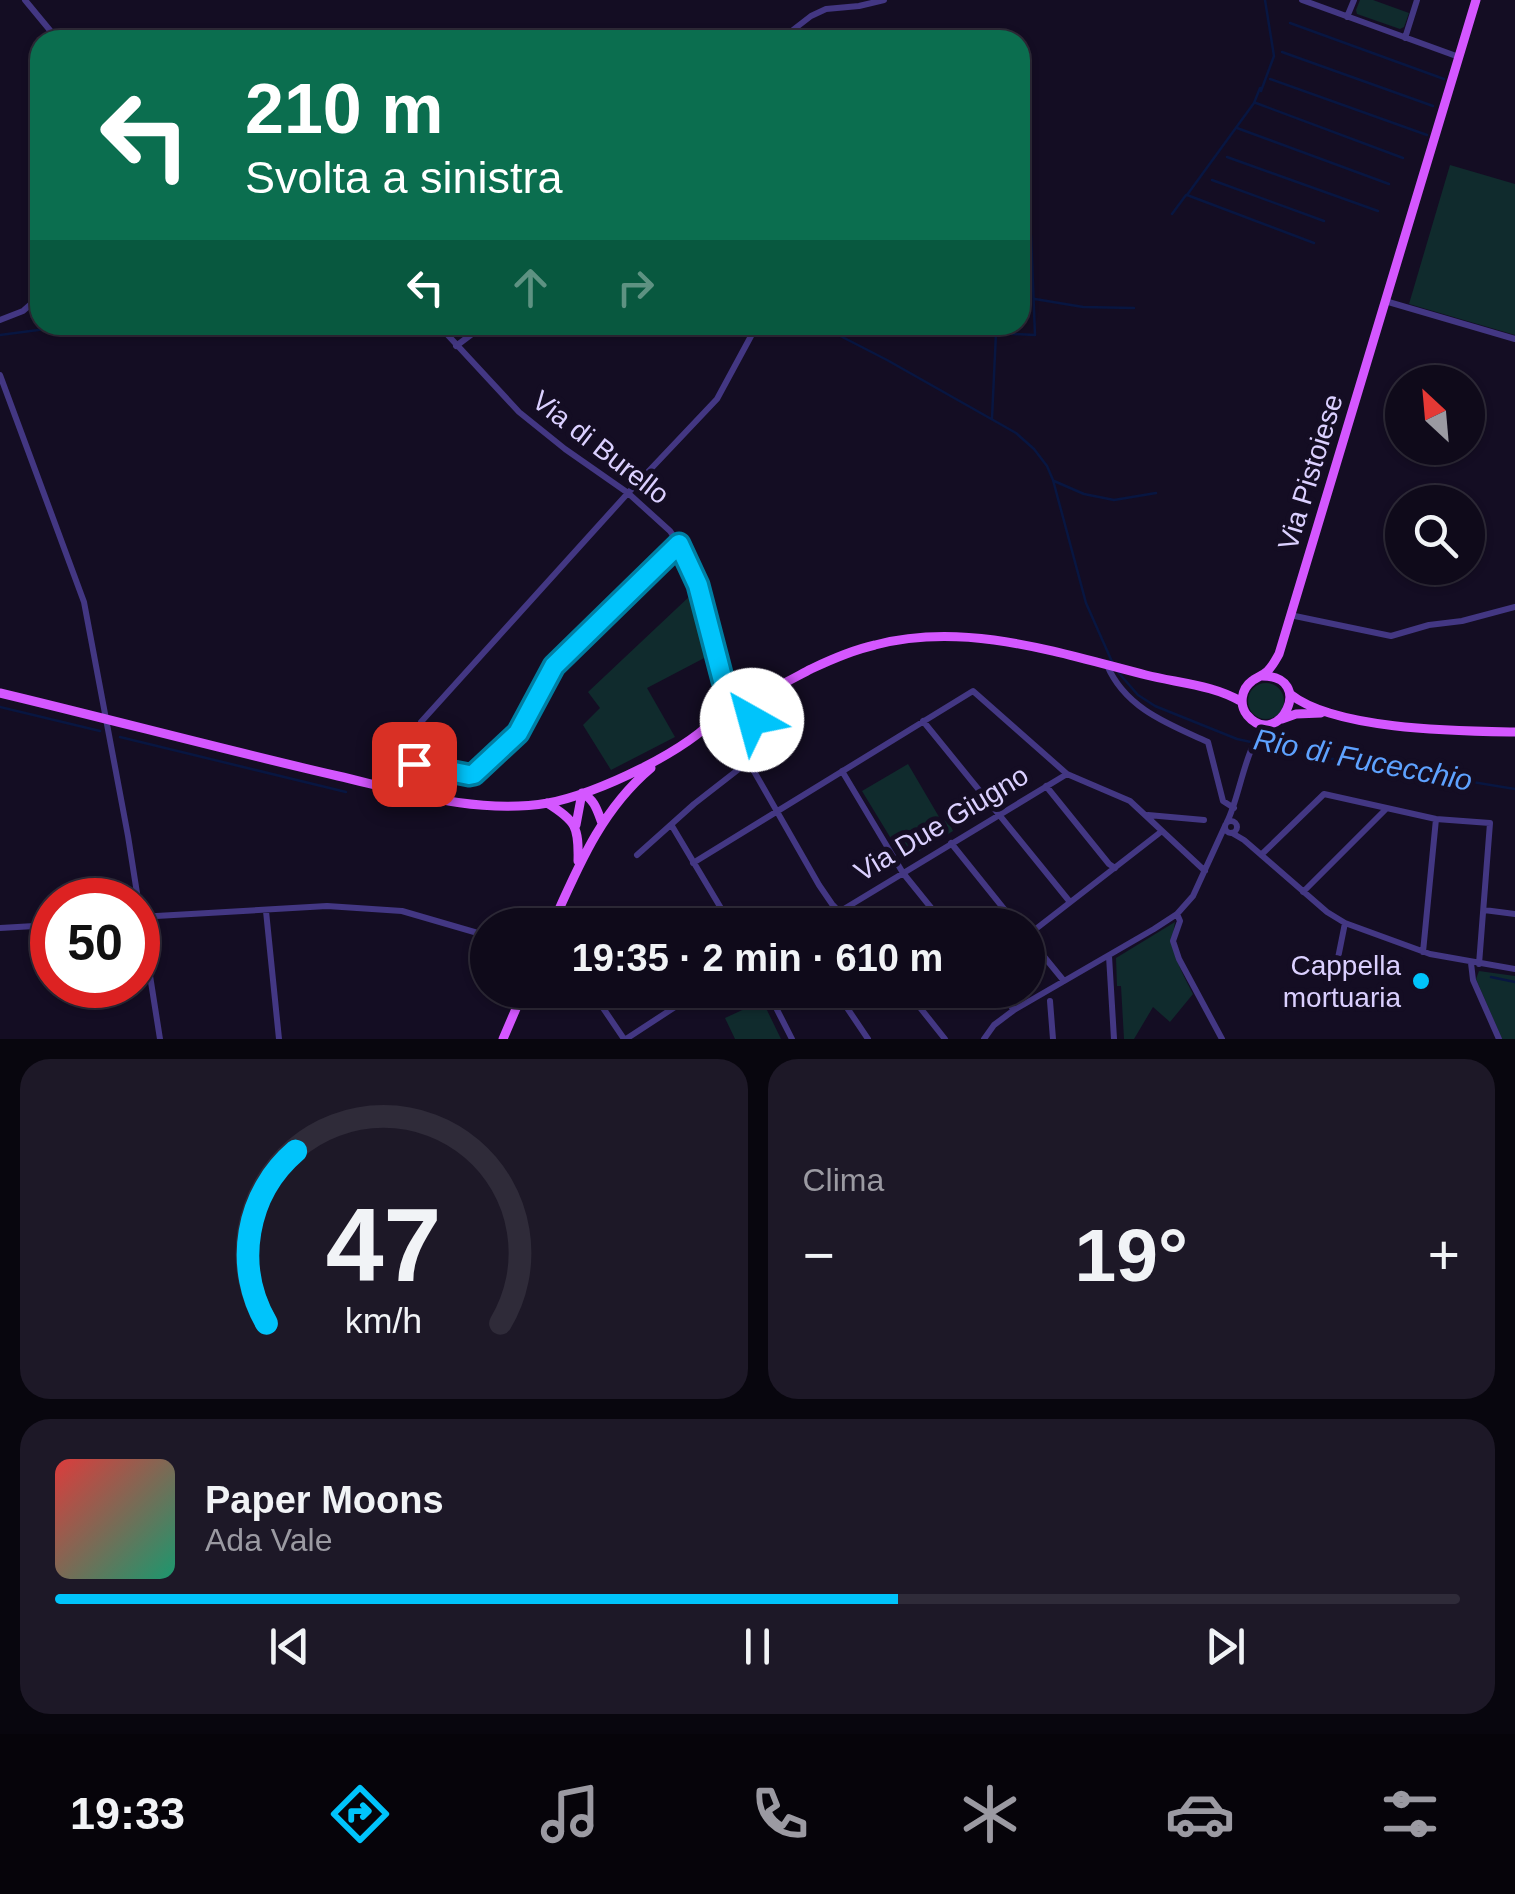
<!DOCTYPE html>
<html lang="it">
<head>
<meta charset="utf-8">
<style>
  body { margin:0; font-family:Helvetica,sans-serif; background:#1d1827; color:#f1f3f6; height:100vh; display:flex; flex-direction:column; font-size:38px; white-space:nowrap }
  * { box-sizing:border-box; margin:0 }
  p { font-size:32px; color:#9b9aa2 }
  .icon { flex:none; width:55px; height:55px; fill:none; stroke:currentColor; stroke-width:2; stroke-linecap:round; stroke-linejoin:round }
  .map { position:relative; height:1039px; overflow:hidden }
  .sheet { display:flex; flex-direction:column; gap:20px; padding:20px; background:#08060e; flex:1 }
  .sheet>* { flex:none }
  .guide { position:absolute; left:30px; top:30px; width:1000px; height:305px; border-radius:30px; box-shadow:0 2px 8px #0004,0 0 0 2px #2f2b39; background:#0b6e4f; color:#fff; overflow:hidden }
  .needle { width:65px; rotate:334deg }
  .fabs { position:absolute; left:1385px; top:365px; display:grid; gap:20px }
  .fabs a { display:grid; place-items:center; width:100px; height:100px; border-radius:50%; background:#0f0a1a; box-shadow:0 2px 8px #0004,0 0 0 2px #2f2b39; font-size:50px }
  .speed { position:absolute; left:30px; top:878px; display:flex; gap:20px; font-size:50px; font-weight:700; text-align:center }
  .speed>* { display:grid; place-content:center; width:130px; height:130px; border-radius:50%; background:#0f0a1a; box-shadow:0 2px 8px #0004,0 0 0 2px #2f2b39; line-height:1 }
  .speed .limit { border:15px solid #d22; background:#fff; color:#111 }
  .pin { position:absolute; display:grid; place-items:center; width:85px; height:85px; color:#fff; margin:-42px; border-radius:20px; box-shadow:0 5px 15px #0006 }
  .me { position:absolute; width:110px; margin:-55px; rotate:322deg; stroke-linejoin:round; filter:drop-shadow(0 0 8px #0008) }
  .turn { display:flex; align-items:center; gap:35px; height:210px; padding:0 50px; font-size:45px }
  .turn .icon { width:130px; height:130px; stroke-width:2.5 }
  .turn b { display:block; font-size:70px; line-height:85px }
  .lanes { display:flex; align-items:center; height:95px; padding:0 50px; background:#0003; justify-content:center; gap:50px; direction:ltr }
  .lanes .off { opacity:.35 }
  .big { font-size:75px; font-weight:700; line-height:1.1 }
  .sheet .card { flex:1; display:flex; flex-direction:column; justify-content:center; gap:15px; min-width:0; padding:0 35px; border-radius:30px; background:#1d1827 }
  .sheet .dial { align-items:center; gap:0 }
  .dial svg { height:260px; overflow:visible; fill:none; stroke:#2f2b39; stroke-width:7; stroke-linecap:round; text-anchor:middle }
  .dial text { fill:#f1f3f6; stroke:none }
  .song { display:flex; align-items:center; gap:30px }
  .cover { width:120px; height:120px; border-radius:15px; background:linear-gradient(135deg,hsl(0 70% 55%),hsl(160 70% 35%)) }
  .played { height:10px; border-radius:5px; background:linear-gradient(90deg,#00c4fb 60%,#2f2b39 60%) }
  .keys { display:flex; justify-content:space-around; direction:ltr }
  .heat { display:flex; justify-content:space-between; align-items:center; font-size:55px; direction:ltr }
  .sheet .tiles { flex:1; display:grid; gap:20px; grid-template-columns:1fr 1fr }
  .card:last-child { grid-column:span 2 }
  .trip { position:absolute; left:470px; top:908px; width:575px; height:100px; border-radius:50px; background:#0f0a1a; box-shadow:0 2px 8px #0004,0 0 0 2px #2f2b39; font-weight:700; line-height:100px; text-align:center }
  .dock { display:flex; height:160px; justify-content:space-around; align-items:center; background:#06040a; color:#9b9aa2 }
  .dock .icon { width:70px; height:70px }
  .dock .selected { color:#00c4fb }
  .dock b { font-size:45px; color:#f1f3f6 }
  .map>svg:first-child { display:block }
  .green { fill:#102b2d }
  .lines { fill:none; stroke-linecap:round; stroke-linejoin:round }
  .stream { stroke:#081641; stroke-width:2.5 }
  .minor { stroke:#433783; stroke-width:6 }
  .major { stroke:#d457ff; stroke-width:9 }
  .route-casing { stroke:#007fa3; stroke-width:25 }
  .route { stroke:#00c4fb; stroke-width:18 }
  .poi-dot { fill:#00c4fb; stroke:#140d23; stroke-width:4 }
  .labels { text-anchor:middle; stroke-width:10; stroke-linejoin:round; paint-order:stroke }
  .street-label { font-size:28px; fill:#dbd0ff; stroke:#140d23 }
  .poi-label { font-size:28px; fill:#dbd0ff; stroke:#140d23; text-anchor:end }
  .water-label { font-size:30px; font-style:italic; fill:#5ea2ff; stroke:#140d23 }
</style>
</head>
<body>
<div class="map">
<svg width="1515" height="1039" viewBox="0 0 1515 1039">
  <rect width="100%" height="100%" fill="#140d23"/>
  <path class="green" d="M1360,0H1373L1409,13L1404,27L1400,29L1357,14L1356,10Z
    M1450,165L1515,184V335L1409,304Z
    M692,594L710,655L647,688L675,737L611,770L583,725L600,708L588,692Z
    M1248 701a18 18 0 1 1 36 0a18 18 0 1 1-36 0Z
    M908,764L942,822L947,819L953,831L904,860L862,791Z
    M1175,922C1169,952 1180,968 1193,994L1170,1022L1153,1007L1134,1039H1124L1121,986H1117L1116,958Z
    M1479,971L1515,976V1039H1502L1476,979Z
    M766,999L768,1002L764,1004L781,1039H735L725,1018Z"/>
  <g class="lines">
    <path class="stream" d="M1290,23L1444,79
      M1282,52L1433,106
      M1270,79L1427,135
      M1260,88L1254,103L1187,195L1314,243
      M1261,91L1274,56L1265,0
      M1256,103L1403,158
      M1237,128L1389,184
      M1227,157L1378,211
      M1212,180L1324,221
      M1172,214L1186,195
      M1035,299L1083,307L1134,308
      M819,325L887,360L1016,433L1034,449L1047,466L1053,480L1086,603L1113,664
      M0,335L76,325
      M992,418L996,333L1035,335L1031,235
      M1054,481L1084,494L1114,500L1156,493
      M1117,671L1138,695L1155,706L1237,739L1321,757L1515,789
      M0,707L100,731
      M120,737L346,792
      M1491,977L1515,982"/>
    <path class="minor" d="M25,0L58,40
      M1302,0L1459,57
      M1347,17L1354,0
      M1405,38L1417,0
      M780,40L811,16L826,9L859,6L884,0
      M1385,301L1515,339
      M0,320L23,311L40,296
      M435,325L444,331L519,412L565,449L628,493L670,531L679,544L698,585L723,681L724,705
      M456,346L484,325
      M0,375L84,602L128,836L160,1039
      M1290,615L1391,636L1429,625L1462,621L1515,607
      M1107,665C1125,708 1168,724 1208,742L1223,801L1234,808
      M726,687L735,699
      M923,721L1070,902
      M731,731L819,885L832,904L852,925
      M744,749L746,733L751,723
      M411,763L469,775L474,774L518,733L554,666L679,544
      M842,771L903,873L945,925
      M1046,786L1109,864L1115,868
      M404,792L421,722L628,493L717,399L757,325
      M1148,815L1204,820
      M1225 827a6 6 0 1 1 12 0a6 6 0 1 1-12 0Z
      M1227,822C1240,797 1246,741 1267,726
      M672,826L731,925
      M1232,833L1244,840L1327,912L1345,923L1430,954L1515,969
      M951,843L1017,925
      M637,855L694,804L748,762
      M1261,855L1324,794L1436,819L1490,823L1479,964
      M693,863L973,691L1067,774L1130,801L1205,871
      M1303,892L1386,809
      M1484,910L1515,914
      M266,911L279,1039
      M1177,914L1180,921L1173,941L1179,959L1222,1039
      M139,917L327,906L402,911L488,936
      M793,925L839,912L1067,774
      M0,928L52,925
      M1028,935L1162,831
      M1028,937L1064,981
      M1423,952L1436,819
      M1109,956L1114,1039
      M1471,963L1473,980L1499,1039
      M1335,973L1345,923
      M767,990L792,1039
      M835,990L868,1039
      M906,990L945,1039
      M998,990L1014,1010
      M840,997L849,990
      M1050,1001L1053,1039
      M601,1005L624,1039
      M626,1039L701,990
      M984,1039L994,1025L1014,1010L1154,929L1177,914L1193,896L1225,826"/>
    <path class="major" d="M1261,676C1318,675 1278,752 1247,715C1239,705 1241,689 1252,681C1254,679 1263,675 1265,673C1271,669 1275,661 1279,654L1476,0
      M0,693C113,720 225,750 338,776C406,792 478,815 548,803C595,795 690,750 720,713
      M1290,694C1335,730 1457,731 1515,732
      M721 715a16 16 0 1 1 32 0a16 16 0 1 1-32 0Z
      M741,699C767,694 788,681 811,669C832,659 853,650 875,645C966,621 1059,653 1146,675C1178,683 1214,685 1242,702
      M1282,719L1296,714L1321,713
      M582,793C595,800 597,810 602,823
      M547,803C576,821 579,827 578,861
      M576,825L582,793
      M552,925C578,867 601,810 651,768
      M503,1039L524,990"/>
  </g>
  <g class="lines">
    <defs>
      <path id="route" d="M414,764L469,775L474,774L518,733L554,666L679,544L698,585L723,681C725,684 728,692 730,694C741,706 753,696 752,720"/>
    </defs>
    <use href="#route" class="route-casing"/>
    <use href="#route" class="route"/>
  </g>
  <circle class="poi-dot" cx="1421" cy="981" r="10"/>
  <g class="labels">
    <g class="street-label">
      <text transform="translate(601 447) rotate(38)" y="10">Via di Burello</text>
      <text transform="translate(1310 472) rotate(-73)" y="10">Via Pistoiese</text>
      <text transform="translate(941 823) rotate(-31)" y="10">Via Due Giugno</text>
    </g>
    <g class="poi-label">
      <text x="1401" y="975">Cappella<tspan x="1401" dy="32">mortuaria</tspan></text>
    </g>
    <g class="water-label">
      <text transform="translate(1363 760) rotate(11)" y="10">Rio di Fucecchio</text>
    </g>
  </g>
</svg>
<div class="fabs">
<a><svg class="needle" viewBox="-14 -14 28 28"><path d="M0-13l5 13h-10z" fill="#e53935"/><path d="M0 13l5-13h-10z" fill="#9b9aa2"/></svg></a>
<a><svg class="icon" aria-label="search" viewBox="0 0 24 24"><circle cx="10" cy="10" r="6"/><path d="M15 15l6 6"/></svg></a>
</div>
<div class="speed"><div class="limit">50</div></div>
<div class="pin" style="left:414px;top:764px;background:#d93025"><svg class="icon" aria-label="arrive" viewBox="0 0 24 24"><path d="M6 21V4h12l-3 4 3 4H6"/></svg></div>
<svg class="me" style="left:752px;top:720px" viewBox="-20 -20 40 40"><circle r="19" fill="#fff"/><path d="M0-13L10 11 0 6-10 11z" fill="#00c4fb"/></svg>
<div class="trip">19:35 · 2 min · 610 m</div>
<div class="guide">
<div class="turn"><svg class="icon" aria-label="left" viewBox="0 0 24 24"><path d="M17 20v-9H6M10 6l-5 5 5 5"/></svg><div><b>210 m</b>Svolta a sinistra</div></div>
<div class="lanes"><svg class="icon" aria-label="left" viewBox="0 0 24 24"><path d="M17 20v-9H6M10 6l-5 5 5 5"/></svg><svg class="icon off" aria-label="ahead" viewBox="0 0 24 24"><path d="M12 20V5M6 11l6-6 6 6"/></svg><svg class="icon off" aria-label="right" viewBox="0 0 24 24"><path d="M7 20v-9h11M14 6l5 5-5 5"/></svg></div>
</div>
</div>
<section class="sheet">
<div class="tiles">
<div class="card dial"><svg viewBox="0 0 100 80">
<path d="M14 69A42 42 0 1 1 86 69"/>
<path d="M14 69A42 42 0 0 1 23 16" stroke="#00c4fb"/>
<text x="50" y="56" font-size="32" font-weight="700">47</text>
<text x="50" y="72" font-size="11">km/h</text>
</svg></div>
<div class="card"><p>Clima</p>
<div class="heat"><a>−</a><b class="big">19°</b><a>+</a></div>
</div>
<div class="card">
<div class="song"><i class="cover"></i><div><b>Paper Moons</b><p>Ada Vale</p></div></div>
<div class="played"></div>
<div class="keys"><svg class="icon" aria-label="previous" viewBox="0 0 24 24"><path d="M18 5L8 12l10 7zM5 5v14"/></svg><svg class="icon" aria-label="pause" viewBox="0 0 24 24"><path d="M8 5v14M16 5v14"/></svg><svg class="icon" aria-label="next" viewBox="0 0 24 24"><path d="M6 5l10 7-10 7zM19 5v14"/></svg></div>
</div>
</div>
</section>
<nav class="dock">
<b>19:33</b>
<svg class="icon selected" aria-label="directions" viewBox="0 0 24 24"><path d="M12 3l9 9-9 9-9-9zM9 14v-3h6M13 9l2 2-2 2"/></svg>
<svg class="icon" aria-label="music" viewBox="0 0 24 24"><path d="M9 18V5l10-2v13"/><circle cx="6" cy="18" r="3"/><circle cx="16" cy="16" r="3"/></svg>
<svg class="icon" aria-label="phone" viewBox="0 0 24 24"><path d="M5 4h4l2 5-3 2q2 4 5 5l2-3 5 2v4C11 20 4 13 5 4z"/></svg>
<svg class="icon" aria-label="climate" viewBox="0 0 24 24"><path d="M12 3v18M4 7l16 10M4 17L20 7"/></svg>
<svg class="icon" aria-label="car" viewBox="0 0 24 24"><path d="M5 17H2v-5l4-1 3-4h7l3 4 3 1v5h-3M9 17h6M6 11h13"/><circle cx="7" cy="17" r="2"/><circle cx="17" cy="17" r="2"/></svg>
<svg class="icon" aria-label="filters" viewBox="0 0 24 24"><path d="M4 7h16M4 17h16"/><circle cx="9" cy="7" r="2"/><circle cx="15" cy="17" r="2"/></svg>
</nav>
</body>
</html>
